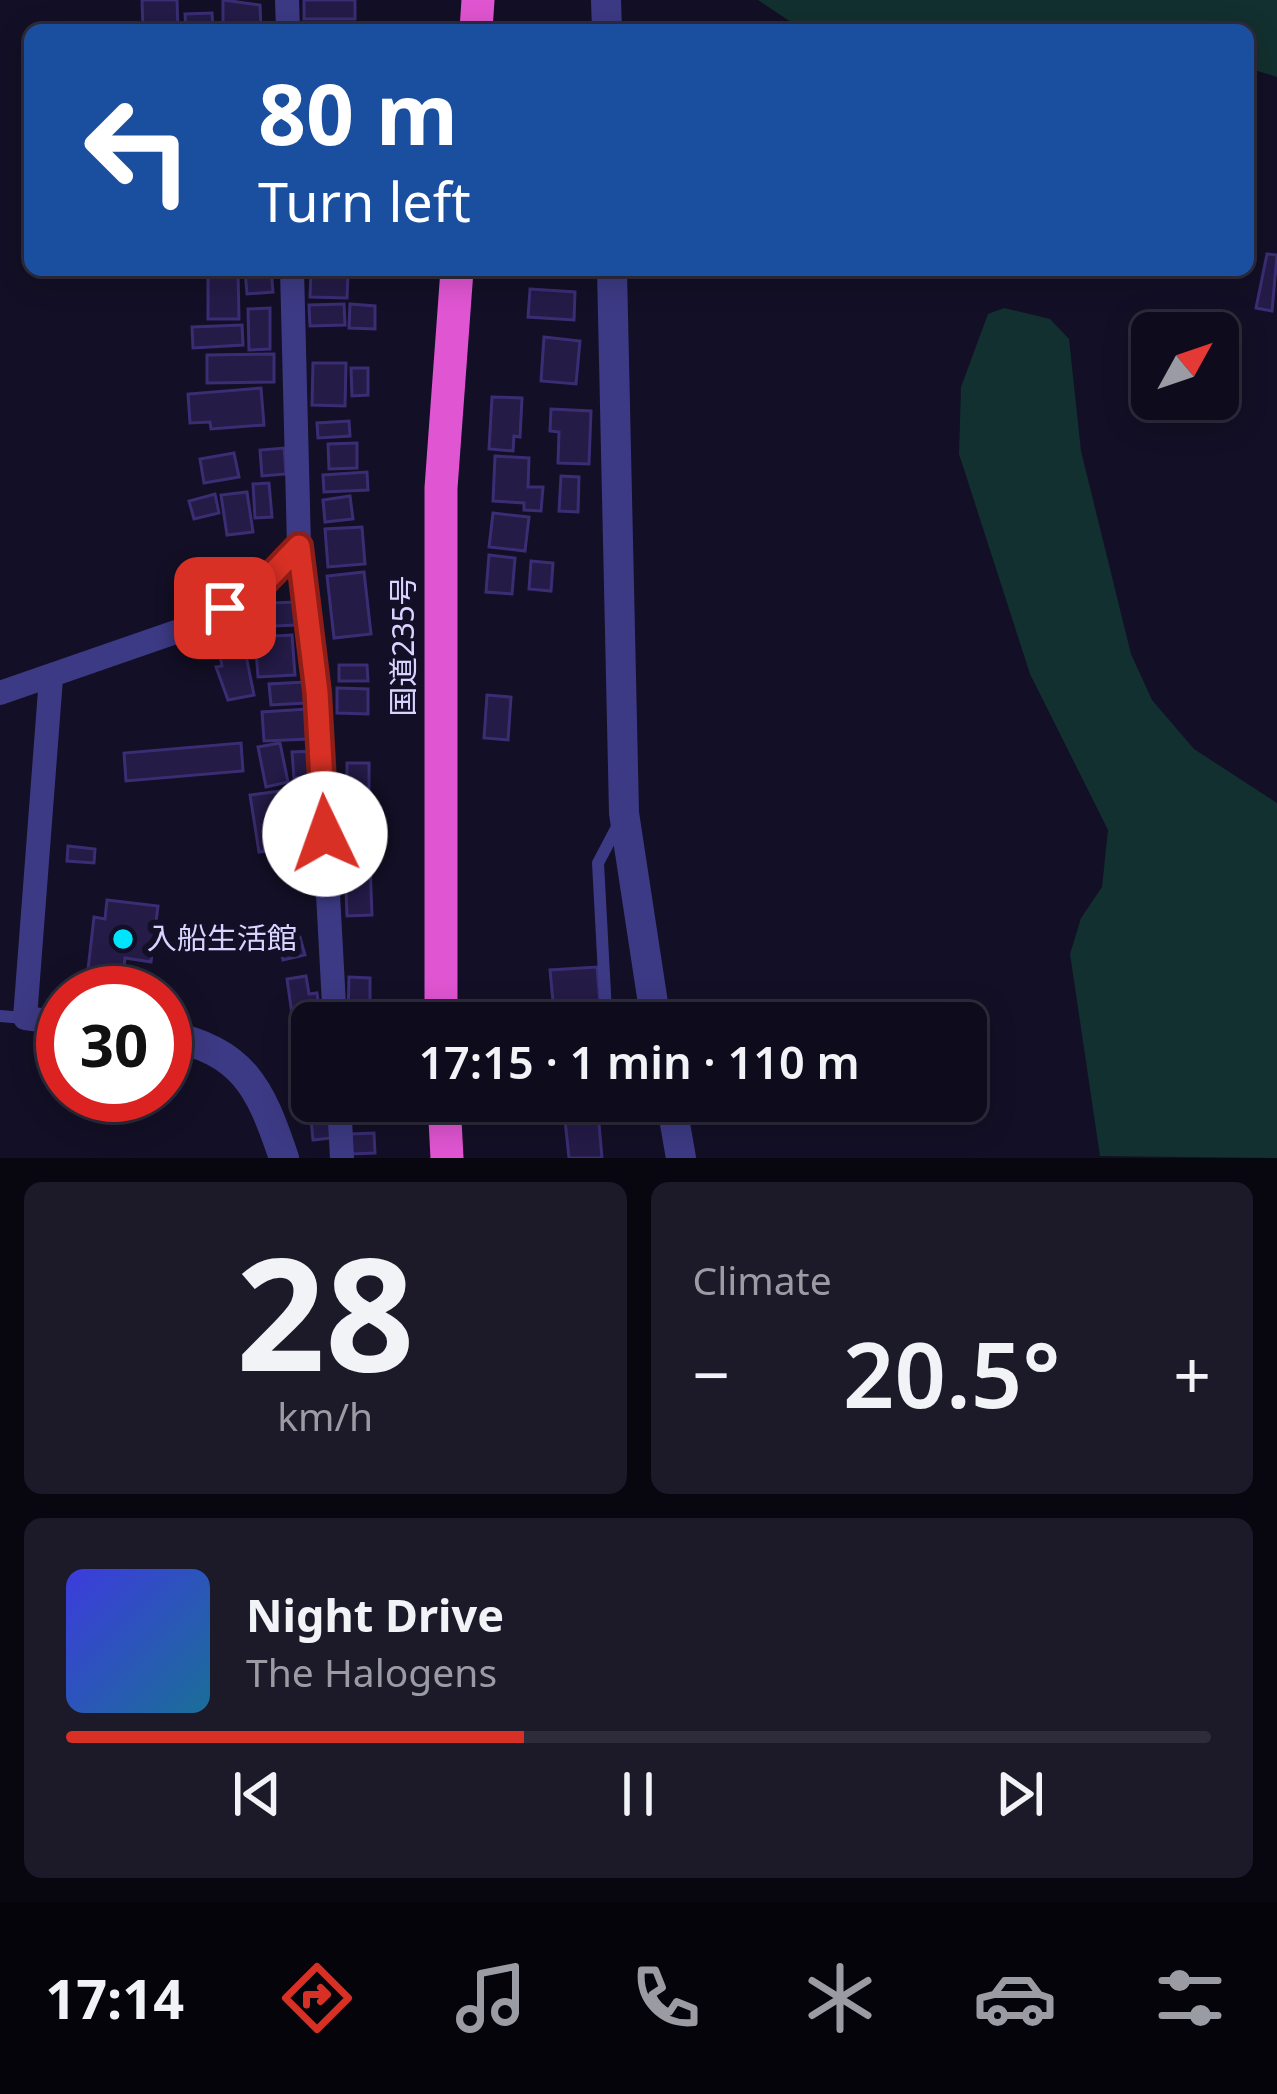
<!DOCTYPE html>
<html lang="en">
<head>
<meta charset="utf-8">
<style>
  body { margin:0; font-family:"Noto Sans","Noto Sans JP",sans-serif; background:#1c1929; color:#f1f3f6; height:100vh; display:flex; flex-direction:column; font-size:45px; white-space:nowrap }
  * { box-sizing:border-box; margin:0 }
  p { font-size:39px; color:#9b9ba3 }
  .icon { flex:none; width:66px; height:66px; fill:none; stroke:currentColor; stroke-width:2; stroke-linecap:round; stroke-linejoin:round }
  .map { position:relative; height:1158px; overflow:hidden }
  .details { display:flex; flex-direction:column; gap:24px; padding:24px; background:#08060f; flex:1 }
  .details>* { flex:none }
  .top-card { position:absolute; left:24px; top:24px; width:1230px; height:252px; border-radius:18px; box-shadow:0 6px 30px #0003,0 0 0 3px #2e2b3b; background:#1a4fa0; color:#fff; overflow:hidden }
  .needle { width:78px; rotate:50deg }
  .tools { position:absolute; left:1131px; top:312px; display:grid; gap:24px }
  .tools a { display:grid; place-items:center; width:108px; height:108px; border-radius:18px; background:#0e0b1c; box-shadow:0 6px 30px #0003,0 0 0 3px #2e2b3b; font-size:60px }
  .speed { position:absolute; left:36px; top:966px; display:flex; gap:24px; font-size:60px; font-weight:700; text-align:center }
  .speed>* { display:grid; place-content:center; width:156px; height:156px; border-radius:50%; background:#0e0b1c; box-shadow:0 6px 30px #0003,0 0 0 3px #2e2b3b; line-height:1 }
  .speed .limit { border:18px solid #d22; background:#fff; color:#111 }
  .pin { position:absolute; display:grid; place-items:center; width:102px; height:102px; color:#fff; margin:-51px; border-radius:24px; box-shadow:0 6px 18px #0006 }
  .me { position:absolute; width:132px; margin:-66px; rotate:357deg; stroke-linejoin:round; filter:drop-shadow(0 0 9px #0008) }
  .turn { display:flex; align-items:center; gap:42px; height:252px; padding:0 36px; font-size:54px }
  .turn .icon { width:156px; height:156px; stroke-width:2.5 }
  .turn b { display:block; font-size:84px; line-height:102px }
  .big { font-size:90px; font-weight:600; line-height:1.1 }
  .details .widget { flex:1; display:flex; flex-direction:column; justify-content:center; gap:18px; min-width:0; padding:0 42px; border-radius:18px; background:#1c1929 }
  .details .dial { align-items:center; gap:0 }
  .dial b { font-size:156px; line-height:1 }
  .song { display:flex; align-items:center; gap:36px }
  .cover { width:144px; height:144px; border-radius:18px; background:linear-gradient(135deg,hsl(240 70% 55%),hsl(200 70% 35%)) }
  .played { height:12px; border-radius:6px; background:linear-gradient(90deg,#d93025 40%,#2e2b3b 40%) }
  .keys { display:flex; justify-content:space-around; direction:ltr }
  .heat { display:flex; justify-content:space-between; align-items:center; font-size:66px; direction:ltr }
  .details .tiles { flex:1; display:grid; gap:24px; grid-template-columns:1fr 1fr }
  .widget:last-child { grid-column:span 2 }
  .trip { position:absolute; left:291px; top:1002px; width:696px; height:120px; border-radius:18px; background:#0e0b1c; box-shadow:0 6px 30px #0003,0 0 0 3px #2e2b3b; font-weight:600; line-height:120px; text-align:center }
  .dock { display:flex; height:192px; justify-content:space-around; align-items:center; background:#06040b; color:#9b9ba3 }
  .dock .icon { width:84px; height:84px }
  .dock .on { color:#d93025 }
  .dock b { font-size:54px; color:#f1f3f6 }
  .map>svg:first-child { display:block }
  .green { fill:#12302f }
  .building { fill:#241b47; stroke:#3b2d73; stroke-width:3 }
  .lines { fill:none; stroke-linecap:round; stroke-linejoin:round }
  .service { stroke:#3d3a85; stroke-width:12 }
  .minor { stroke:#3d3a85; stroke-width:24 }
  .tertiary { stroke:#3d3a85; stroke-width:30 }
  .trunk { stroke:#e055d1; stroke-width:33 }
  .route-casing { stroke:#8d1f18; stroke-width:30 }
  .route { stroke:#d93025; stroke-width:21 }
  .poi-dot { fill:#00e5ff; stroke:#130f26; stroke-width:4.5 }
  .labels { text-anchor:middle; stroke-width:12; stroke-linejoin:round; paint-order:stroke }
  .street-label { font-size:30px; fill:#d9d4ff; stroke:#130f26 }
  .poi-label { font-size:30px; fill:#d9d4ff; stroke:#130f26; text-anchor:start }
</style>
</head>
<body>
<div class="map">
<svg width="1277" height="1158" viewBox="0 0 1277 1158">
  <rect width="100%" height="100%" fill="#130f26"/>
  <path class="green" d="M758,0H1277V77L1248,68V30H803Z
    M1004,308L1050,319L1069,339L1081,451L1131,654L1152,700L1194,749L1277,803V1158L1100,1156L1070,954L1081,918L1102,887L1108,830L1030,674L959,454L961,387L988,314Z"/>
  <path class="building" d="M142,0H177L178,30H143Z
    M223,0L260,5L261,30H223Z
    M304,0H355V19H304Z
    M212,13L213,30H186L185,14Z
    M1267,254L1277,255L1272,311L1256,308Z
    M245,270H271L273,292L247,294Z
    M311,272L348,273L347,298L310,297Z
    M208,273H238L239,319H208Z
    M530,289L575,292L574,320L528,317Z
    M344,304L345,325L310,326L309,305Z
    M350,304L375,306V329L349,328Z
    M270,308V349L249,350L248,309Z
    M242,325L243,345L193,348L192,327Z
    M544,337L580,341L576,384L541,381Z
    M274,354V382L207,383V355Z
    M313,363H346L345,406L312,405Z
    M351,368H368V395L352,396Z
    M261,388L264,425L211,429L210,422L190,423L188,394Z
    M492,397L522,398L520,437L514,436L513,451L489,449Z
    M551,409L591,411L589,464L558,463L559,432L550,431Z
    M349,421L350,436L318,438L317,423Z
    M357,443V468L329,469L328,444Z
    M284,448L286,474L262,476L260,450Z
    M234,453L239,477L204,483L200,459Z
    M495,456L529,458L528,487H543L541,511L524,510V503L493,501Z
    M367,472L368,490L324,492L323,475Z
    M561,476L579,477L578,512L559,511Z
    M269,483L272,517L255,518L253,484Z
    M247,492L253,532L227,535L221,495Z
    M215,494L219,513L194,519L189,501Z
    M350,496L353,519L325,522L323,500Z
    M493,513L529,517L525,551L489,547Z
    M362,527L365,564L328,567L325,529Z
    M489,555L515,558L512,594L486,592Z
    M531,561L553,563L551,591L529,589Z
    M364,572L371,634L334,638L327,576Z
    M297,602L298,625L272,626L271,603Z
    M292,635L295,675L258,677L255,637Z
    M242,636L254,695L228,700L216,667L222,666L217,640Z
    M339,665H367L368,681H339Z
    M305,682L306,703L271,705L269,684Z
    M337,688L368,689V714L337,713Z
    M487,695L511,697L508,740L484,738Z
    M307,709L309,739L264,741L262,712Z
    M241,743L243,771L126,781L124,753Z
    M280,743L288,782L266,787L258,747Z
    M316,751L317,777L294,778L292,752Z
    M347,763H369V805L347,804Z
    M281,791L290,848L259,852L250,795Z
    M312,791V826H291L290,792Z
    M341,809H365V853H342Z
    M318,831L322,877L301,879L297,833Z
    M68,846L95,849L94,863L67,861Z
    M370,863L372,915L347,916L345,864Z
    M107,900L158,906L151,962L125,958L122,982L87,978L94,917L105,919Z
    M299,934L305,955L283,960L278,939Z
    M597,967L600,1004L589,1005L590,1023H555L550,970Z
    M306,976L309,994L317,993L320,1017L293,1021L287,979Z
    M349,977L370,978V1018L348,1017Z
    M309,1098L328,1101L331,1138L313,1140Z
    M563,1101H597L602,1158H569Z
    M374,1133L375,1153L350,1154V1134Z"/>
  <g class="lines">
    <path class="service" d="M606,1012L598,863L618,825
      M0,1016L24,1018"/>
    <path class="minor" d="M287,0L288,30
      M292,270L299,546L317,692L335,1023
      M51,678L25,1018L63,1023
      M0,693L193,626L257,590L299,546
      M339,1101L342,1158"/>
    <path class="tertiary" d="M606,0L607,30
      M612,270L624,813L656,1023
      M165,1035C244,1051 260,1087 284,1158
      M671,1101L681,1158"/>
    <path class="trunk" d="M476,30L478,0
      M441,1023V488L457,270
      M444,1101L447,1158"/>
  </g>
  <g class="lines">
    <defs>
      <path id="route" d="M225,608L257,590L299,546L317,692L325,834"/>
    </defs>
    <use href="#route" class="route-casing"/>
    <use href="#route" class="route"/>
  </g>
  <circle class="poi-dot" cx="123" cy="939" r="12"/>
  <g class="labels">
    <g class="street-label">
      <text transform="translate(404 646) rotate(-90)" y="10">国道235号</text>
    </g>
    <g class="poi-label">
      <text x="147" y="949">入船生活館</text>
    </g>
  </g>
</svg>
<div class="tools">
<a><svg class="needle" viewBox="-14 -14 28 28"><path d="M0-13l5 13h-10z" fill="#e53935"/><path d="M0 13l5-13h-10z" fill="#9b9ba3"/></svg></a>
</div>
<div class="speed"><div class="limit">30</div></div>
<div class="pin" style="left:225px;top:608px;background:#d93025"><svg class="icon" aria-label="arrive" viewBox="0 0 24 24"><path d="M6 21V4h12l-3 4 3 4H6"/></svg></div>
<svg class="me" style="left:325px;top:834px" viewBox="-20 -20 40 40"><circle r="19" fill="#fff"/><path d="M0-13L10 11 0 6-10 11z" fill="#d93025"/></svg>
<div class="trip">17:15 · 1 min · 110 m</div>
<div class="top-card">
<div class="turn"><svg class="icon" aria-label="left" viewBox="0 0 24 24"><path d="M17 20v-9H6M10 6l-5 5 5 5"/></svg><div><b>80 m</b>Turn left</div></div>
</div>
</div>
<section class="details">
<div class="tiles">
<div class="widget dial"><b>28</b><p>km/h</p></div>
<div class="widget"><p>Climate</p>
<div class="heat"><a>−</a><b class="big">20.5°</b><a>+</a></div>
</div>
<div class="widget">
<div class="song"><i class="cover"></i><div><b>Night Drive</b><p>The Halogens</p></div></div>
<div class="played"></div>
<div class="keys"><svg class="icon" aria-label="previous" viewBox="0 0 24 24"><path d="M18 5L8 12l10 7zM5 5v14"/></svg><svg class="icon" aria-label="pause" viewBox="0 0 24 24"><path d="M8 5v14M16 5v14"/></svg><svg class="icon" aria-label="next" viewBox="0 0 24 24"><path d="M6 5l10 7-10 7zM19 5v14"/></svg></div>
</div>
</div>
</section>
<nav class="dock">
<b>17:14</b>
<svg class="icon on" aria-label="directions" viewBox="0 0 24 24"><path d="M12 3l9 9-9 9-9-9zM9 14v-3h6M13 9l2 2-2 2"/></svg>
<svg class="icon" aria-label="music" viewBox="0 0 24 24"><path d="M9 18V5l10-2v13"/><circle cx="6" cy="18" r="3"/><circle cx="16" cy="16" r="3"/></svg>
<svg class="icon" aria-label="phone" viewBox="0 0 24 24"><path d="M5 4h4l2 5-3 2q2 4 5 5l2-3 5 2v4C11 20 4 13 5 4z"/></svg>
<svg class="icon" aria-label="climate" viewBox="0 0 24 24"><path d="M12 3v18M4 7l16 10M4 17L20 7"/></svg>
<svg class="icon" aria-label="car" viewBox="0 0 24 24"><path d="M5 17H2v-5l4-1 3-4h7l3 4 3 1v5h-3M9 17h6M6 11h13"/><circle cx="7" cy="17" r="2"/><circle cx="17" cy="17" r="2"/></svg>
<svg class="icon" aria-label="filters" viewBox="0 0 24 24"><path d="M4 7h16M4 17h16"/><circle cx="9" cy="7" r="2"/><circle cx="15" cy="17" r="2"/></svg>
</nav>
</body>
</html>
